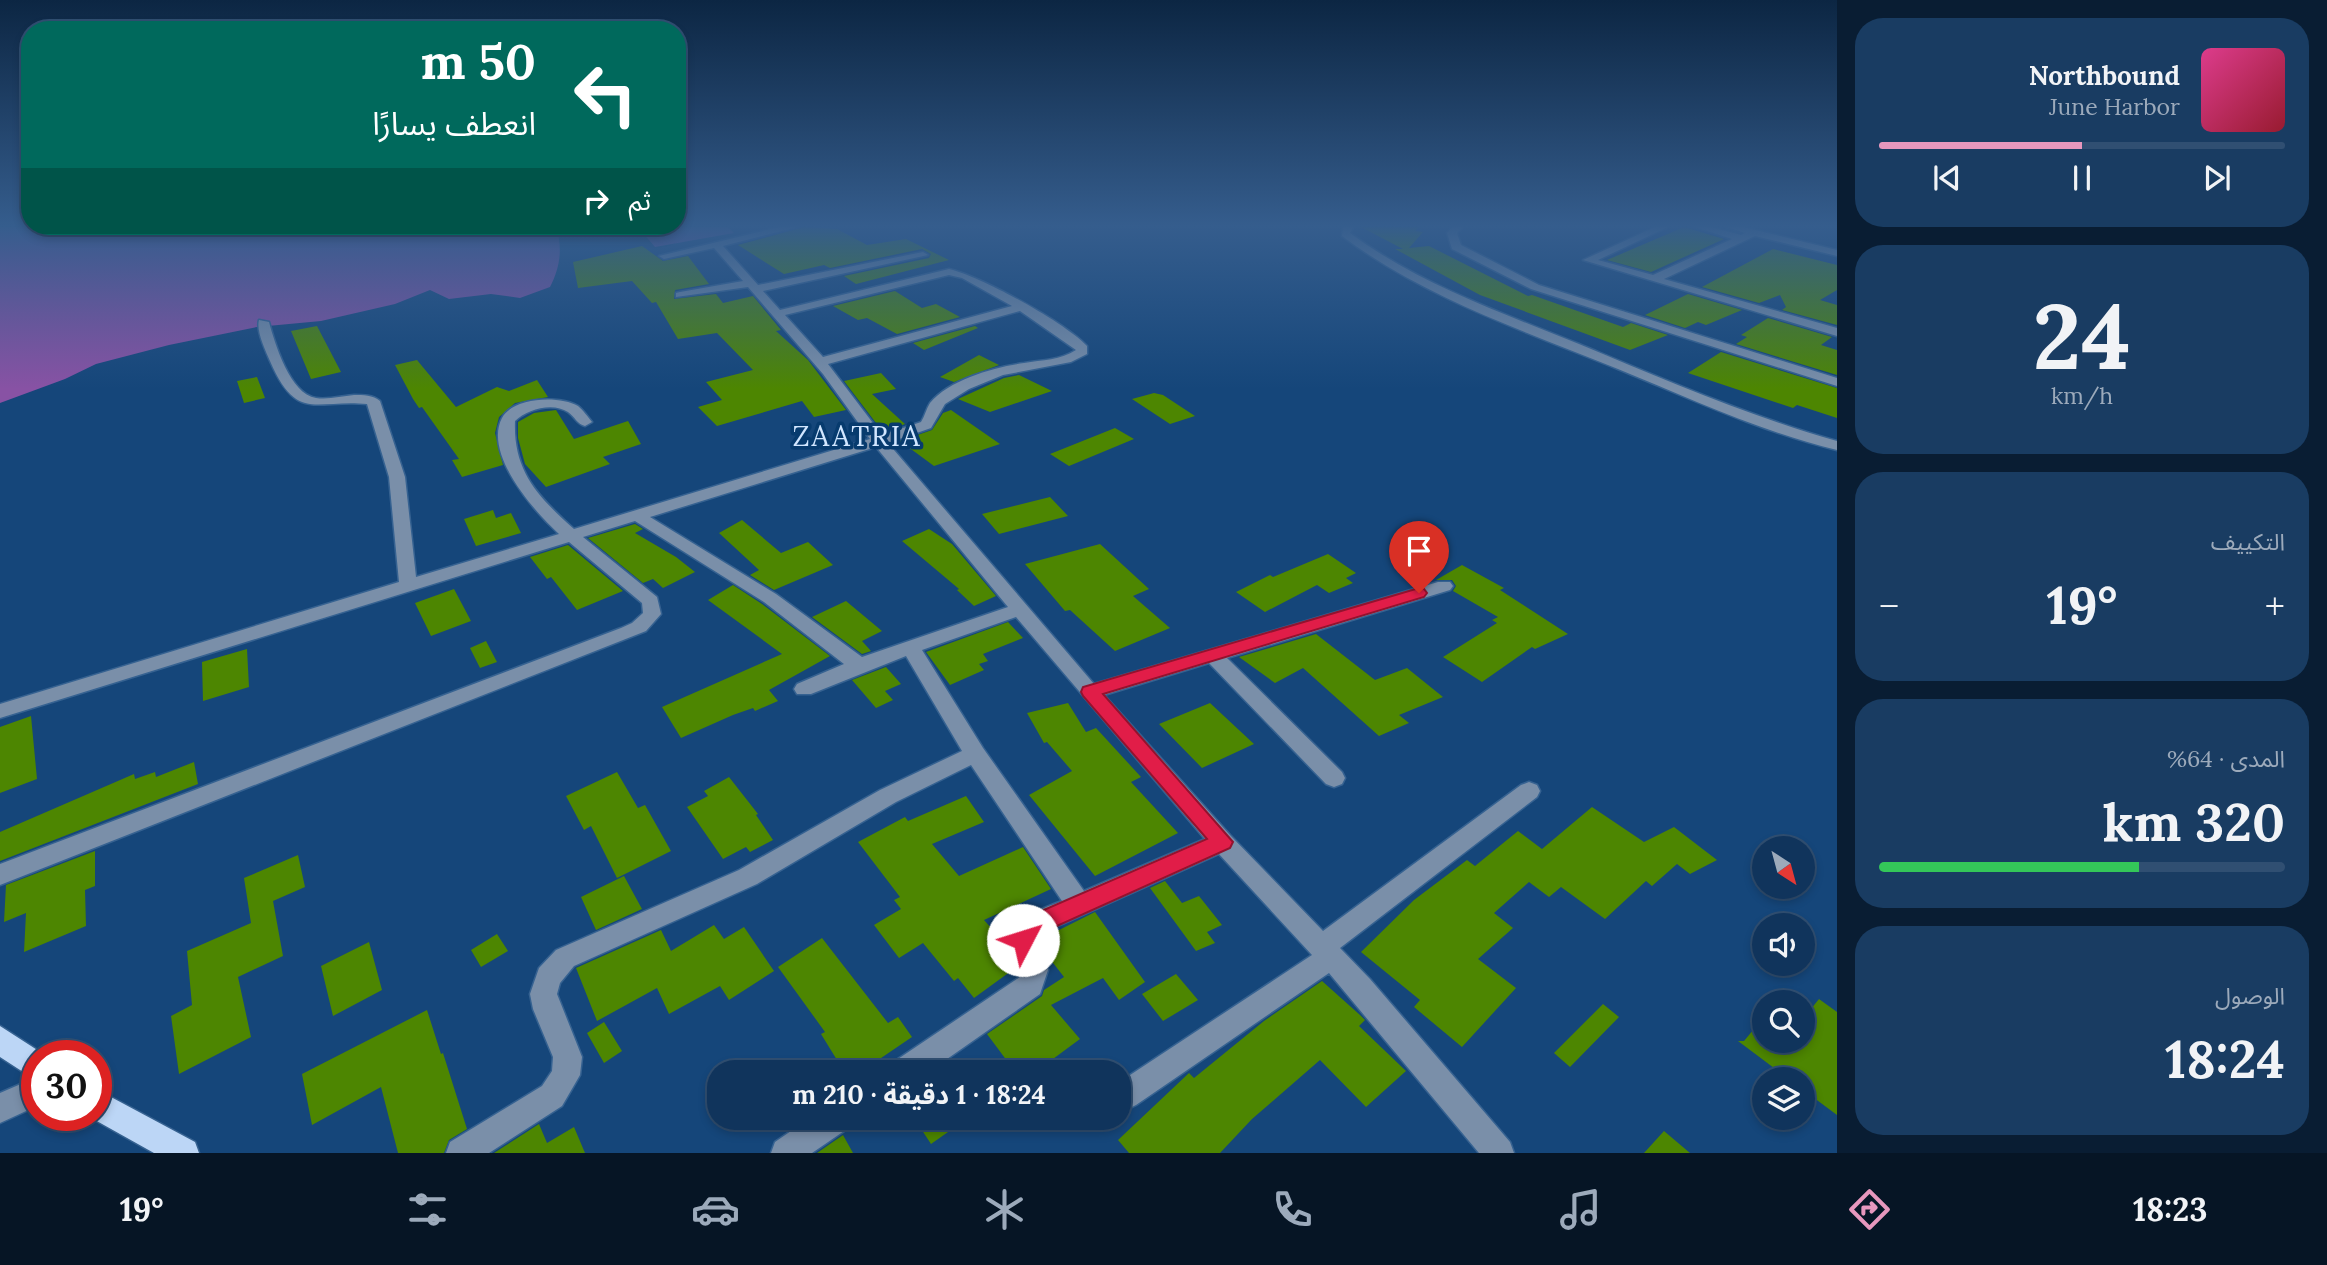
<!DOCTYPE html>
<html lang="ar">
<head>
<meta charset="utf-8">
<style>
  body { margin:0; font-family:Lora,"Noto Sans Arabic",serif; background:#193c62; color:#f1f3f6; direction:rtl; height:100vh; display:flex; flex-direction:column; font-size:26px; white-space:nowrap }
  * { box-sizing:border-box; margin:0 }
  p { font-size:23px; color:#9caabb }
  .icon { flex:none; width:38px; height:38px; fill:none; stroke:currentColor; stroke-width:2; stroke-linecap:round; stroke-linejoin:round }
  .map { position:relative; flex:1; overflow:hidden; direction:ltr }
  .sheet { display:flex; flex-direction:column; gap:18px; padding:18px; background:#091d33; width:490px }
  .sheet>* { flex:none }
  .top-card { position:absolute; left:21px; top:21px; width:665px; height:214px; border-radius:28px; box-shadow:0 4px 10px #0003,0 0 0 2px #304f72; direction:rtl; background:#00695c; color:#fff; overflow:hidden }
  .needle { width:46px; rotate:144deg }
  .controls { position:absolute; left:1752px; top:836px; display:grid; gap:14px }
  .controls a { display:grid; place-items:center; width:63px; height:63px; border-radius:50%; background:#10345c; box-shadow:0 4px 10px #0003,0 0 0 2px #304f72; font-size:35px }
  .speed { position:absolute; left:21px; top:1040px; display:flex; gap:14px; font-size:35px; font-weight:700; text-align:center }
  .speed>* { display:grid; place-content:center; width:91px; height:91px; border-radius:50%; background:#10345c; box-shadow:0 4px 10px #0003,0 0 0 2px #304f72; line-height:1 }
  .speed .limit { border:10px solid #d22; background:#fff; color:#111 }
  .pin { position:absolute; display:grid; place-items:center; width:60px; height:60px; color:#fff; margin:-72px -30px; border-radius:50% 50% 50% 0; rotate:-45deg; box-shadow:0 0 7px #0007 }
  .pin .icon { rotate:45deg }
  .me { position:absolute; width:77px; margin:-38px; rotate:50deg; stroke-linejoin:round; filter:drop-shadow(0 0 5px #0008) }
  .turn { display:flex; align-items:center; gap:24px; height:147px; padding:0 35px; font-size:32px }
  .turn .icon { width:91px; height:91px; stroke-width:2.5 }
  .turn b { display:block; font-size:49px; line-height:60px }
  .then { display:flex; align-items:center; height:66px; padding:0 35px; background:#0003; gap:14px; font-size:26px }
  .big { font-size:52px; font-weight:700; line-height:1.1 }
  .sheet .widget { flex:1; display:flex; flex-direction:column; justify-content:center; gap:10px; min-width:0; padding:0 24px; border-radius:28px; background:#193c62 }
  .sheet .dial { align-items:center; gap:0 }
  .dial b { font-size:91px; line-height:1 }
  .song { display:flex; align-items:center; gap:21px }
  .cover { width:84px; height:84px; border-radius:10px; background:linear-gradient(135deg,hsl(330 70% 55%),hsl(350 70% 35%)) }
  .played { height:7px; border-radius:4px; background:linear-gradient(90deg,#e797bd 50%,#304f72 50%) }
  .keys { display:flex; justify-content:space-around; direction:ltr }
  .heat { display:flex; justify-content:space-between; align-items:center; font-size:38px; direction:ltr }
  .charge { height:10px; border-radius:5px; background:linear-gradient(90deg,#34c759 64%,#304f72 0) }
  .trip { position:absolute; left:707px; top:1060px; width:424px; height:70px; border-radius:28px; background:#10345c; box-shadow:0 4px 10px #0003,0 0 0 2px #304f72; font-weight:700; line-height:70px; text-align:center; direction:rtl }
  .tab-bar { display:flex; height:112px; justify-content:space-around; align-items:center; background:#061525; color:#9caabb }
  .tab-bar .icon { width:49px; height:49px }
  .tab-bar .current { color:#e797bd }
  .tab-bar b { font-size:32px; color:#f1f3f6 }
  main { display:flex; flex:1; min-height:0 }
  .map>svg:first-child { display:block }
  .green { fill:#8852a4 }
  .building { fill:#4d8601 }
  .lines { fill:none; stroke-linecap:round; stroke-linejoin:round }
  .minor-casing { stroke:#366291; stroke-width:3 }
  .major-casing { stroke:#366291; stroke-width:3 }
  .minor { fill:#7a8fa9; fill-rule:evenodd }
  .major { fill:#bcd6f6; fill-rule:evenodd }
  .route { fill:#e11d48; stroke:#92132f; stroke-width:2 }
  .labels { text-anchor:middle; stroke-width:7; stroke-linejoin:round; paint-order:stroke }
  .quarter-label { font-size:28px; letter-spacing:2px; fill:#d1e6ff; stroke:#073b6e }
</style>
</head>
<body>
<main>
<section class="sheet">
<div class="widget">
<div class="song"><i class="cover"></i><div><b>Northbound</b><p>June Harbor</p></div></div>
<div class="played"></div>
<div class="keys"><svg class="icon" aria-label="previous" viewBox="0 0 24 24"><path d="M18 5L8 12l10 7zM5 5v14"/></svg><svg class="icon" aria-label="pause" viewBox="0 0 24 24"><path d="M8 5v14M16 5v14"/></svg><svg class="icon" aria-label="next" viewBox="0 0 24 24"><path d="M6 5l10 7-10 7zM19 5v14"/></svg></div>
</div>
<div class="widget dial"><b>24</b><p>km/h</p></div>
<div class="widget"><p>التكييف</p>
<div class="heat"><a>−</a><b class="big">19°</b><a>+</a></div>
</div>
<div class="widget"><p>المدى · 64%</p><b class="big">320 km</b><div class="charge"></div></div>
<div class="widget"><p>الوصول</p><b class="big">18:24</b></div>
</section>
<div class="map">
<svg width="1837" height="1153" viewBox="0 0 1837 1153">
  <rect width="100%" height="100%" fill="#15467a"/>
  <path class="green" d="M0,227H556C563,248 560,268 550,287L520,298L491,294L449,299L430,290L395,304L321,321L257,327L169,345L96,364L65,379L0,403Z
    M638,227H728L734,233L655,247Z"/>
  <path class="building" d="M804,227L837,229L867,245L906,239L949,260L856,284L844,276L929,258L931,254L922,249L830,268L824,265L784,274L738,245Z
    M1361,227H1419L1415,231L1423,232L1409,248L1429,246L1528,296L1532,295L1623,327L1631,323L1668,335L1630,350L1480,295L1395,249H1403Z
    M1684,227L1724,239L1651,272L1607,260Z
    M642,246L663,261L688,256L709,284L675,290L674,299L716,294L723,303L753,296L781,330L776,331L808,360L846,410L814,417L802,401L717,426L698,407L722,400L706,382L753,370L717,333L678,339L656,302L652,303L632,281L578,288L573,262Z
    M1773,249L1837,265V290L1820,300L1837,305V325L1782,310L1786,307L1780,295L1759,303L1702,287Z
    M895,291L922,308L936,304L960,317L897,334L867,318L858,320L833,306Z
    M1688,294L1742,310L1706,325L1698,322L1685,328L1645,315Z
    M1768,318L1832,337L1821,345L1837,350V375L1736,344L1747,337L1741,335Z
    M317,326L341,372L311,379L291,331Z
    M975,326L978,328L924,350L913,343Z
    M1721,352L1837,388V418L1797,405L1793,408L1688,373Z
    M979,355L999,365L954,382L940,377Z
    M417,360L456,407L497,387L509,391L537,380L548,397L515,403L499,417L495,433L503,465L462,477L452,460L459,459L422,407L419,408L413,399L395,365Z
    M881,373L896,389L872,394L905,424L886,431L876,423L844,381Z
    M1019,375L1052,391L990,412L958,399L1004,378Z
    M257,377L265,398L244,403L237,381Z
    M1154,393L1163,395L1195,416L1170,424L1132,399Z
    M556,410L574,439L628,421L641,444L603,457L610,464L546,487L525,464L518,438V422L534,413Z
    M951,410L1000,444L934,466L900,441L932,430L943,413Z
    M1115,428L1134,439L1069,466L1050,454Z
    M1050,497L1068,516L999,534L982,514Z
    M493,510L496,518L511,513L521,533L476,546L464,519Z
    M742,520L781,553L808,542L833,565L774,590L750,575L759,570L719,533Z
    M635,524L643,529L635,533L676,557L695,572L663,588L653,579L643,583L588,538Z
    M929,529L952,544L996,596L974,606L957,590L959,589L902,541Z
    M1100,544L1149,589L1133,596L1170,628L1115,651L1070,610L1065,611L1025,564Z
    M568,545L623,591L577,610L551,577L547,579L530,557Z
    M1328,554L1356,573L1346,578L1353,583L1329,593L1317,585L1265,612L1236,592L1270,575L1273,577Z
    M1462,565L1504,588L1500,590L1568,634L1535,649L1532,647L1482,682L1443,657L1497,623L1492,620L1498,617L1453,591L1456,586L1452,580H1436Z
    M733,585L762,604L830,656L769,690L778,701L755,711L753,708L733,715L681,738L662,707L782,654L708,600Z
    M454,589L471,621L431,636L415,603Z
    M846,601L882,631L862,641L871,651L862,654L812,617Z
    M1008,622L1023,638L983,654L988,661L979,664L984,670L950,685L926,652Z
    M1316,634L1375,680L1407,668L1443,697L1399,715L1409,723L1379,736L1303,668L1275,683L1239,657Z
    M486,641L497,662L480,668L470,648Z
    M247,649L249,687L203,701L202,662Z
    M886,667L901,684L885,691L893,700L876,708L852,680Z
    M1068,703L1086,732L1096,728L1141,777L1131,782L1178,833L1095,876L1029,795L1072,771L1047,742L1044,743L1027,713Z
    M1210,703L1254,744L1202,768L1159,724Z
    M31,716L37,779L0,793V727Z
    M194,762L198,784L0,861V832L134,774L135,779L155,772L156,777Z
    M617,772L638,808L645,805L671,851L617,878L591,826L584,830L566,796Z
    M729,777L758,814L756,815L773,840L750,852L746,847L723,859L687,807L708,796L704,791Z
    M966,796L984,822L932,844L959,876L1023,847L1051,889L984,920L1012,951L1018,966L974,998L958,978L954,981L923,943L899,958L874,925L901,909L894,900L900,897L858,842L905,817L908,821Z
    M1592,807L1644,842L1674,827L1717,860L1690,874L1677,864L1652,886L1646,881L1605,919L1561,887L1549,897L1529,882L1494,913L1513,928L1478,959L1516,988L1462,1047L1414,1007L1420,1000L1361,952L1414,900L1467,860L1475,866L1518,831L1542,849Z
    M95,851V886L85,890L86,926L24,952L26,913L4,922L6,885Z
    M298,855L305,887L273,901L283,956L238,977L251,1037L179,1074L171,1016L192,1005L187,951L251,923L244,878Z
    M624,876L642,909L596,930L581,897Z
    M1165,881L1182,903L1199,896L1222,925L1207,932L1215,943L1196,951L1150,888Z
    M1095,912L1145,982L1119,1000L1103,978L1051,1005L1080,1039L1034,1073H1016L987,1034L1042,996L1044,990L1064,977L1043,950L1039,940Z
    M714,925L724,939L744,927L774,971L729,1000L720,986L669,1014L657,988L597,1021L576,968L661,930L671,951Z
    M497,934L508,951L481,967L471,950Z
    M822,938L888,1023L898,1017L912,1037L859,1073H845L821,1034L825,1032L778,967Z
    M369,942L382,990L333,1016L321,966Z
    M1176,974L1198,1000L1163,1021L1142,994Z
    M1322,981L1360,1015L1365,1020L1359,1026L1406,1071L1366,1107L1320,1060L1252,1119L1220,1153H1129L1118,1140L1189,1073L1194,1078L1264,1021Z
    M1819,999L1837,1012V1115L1802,1089V1080H1790L1738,1041H1744L1764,1017V1041H1802V1020Z
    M1603,1004L1619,1017L1570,1067L1554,1053Z
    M427,1010L441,1054L443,1053L467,1129L449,1140L444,1153H398L381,1087L312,1125L302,1074Z
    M604,1022L622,1051L604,1063L587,1033Z
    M914,1118H968L931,1144Z
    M539,1124L547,1143L574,1127L585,1153H494Z
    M1664,1131L1690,1153H1644Z
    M843,1135L853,1153H817Z"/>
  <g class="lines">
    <defs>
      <path id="minor" d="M779,227H798L723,246L758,285L923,252L928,255L763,291L780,310L949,269C982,277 1064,322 1087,346V354L1071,362L1003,375L969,389L945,404L931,428L888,443L1094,684L1438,582H1450L1453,586L1450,590L1227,658L1342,772L1345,778L1342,784L1334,787L1326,784L1209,663L1104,695L1230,835L1323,931L1521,785L1529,782L1537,785L1540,791L1537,797L1340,948L1370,979L1510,1142L1514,1153H1479L1329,973L1136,1105L1126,1110L1118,1106V1083L1312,955L1219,854L1040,934L1036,941L1048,970L1040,994L927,1073H888L892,1063L1020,977L1022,970L1010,940C1023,912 1035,912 1062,901L971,765L896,802L757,884L574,966L560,983L557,994L582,1057L580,1075L562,1106L489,1153H446L450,1142L542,1086L552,1071L553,1057L533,1009L530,994L539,968L556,950L739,870L880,790L962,751L906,656L811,694H797L794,689L797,684L844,664L764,602L635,521L583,537L657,597L661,614L646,631L0,885V864L621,628L632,623L643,613L642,603L569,542L0,718V704L399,582L389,477L367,404C315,399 297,423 270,361C265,349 256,331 259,320L269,322C275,344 290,394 316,398C328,400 342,396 354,395C363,395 373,395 380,401L405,477L416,577L559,534C535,512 483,454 502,418C513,397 559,395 578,406C583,410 588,417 592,422L585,426C577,424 575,417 568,412C553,402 527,409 515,421C513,471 538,497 574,529L870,439L823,374L748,287L676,297V293L680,292L743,281L714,248L664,259L659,256ZM949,275L962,278L1012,306L823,357L785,315ZM1020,311L1076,350C1061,360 1042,360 1024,363C995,367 950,379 930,403C926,409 925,416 921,422L882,435L828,364ZM876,447L1008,607L862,657L776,594L650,517ZM1016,617L1205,839L1084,891L983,748L922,650Z
        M1343,227H1353L1350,233C1419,284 1500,312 1579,344C1663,379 1749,416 1837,441V450C1762,432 1689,398 1618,369C1524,331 1423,297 1342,236Z
        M1452,227H1463L1457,233L1461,245L1539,285L1837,378V386L1531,289L1452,249L1447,233Z
        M1655,227H1668L1598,260L1653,275L1732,239L1695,227H1711L1741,235L1745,233L1726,227H1743L1837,250V256L1755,236L1664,279L1837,328V336L1583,260Z
        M37,1077V1106L0,1123V1093Z
        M810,1118H851L847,1129L812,1153H771L775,1142Z"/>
      <path id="major" d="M0,1026L45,1055H37V1081L0,1057Z
        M96,1089L195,1142L199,1153H154L86,1115H96Z"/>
    </defs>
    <use href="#minor" class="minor-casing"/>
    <use href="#major" class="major-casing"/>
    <use href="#minor" class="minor"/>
    <use href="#major" class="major"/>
  </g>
  <linearGradient id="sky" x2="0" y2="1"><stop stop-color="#0c2643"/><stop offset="0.58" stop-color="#355d8d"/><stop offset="1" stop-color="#355d8d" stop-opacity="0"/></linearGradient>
  <rect width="1837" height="389" fill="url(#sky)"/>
  <path class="route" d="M1419,588L1424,589L1427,593L1424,597L1103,694L1233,842L1230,848L1039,934L1031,948L1023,951L1014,948L1011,940L1023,919L1207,839L1083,696L1081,692L1083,687Z"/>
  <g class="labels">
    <g class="quarter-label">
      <text x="857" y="446">ZAATRIA</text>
    </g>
  </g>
</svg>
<div class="controls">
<a><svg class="needle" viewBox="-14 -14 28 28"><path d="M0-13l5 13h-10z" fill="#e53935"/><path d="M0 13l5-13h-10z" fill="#9caabb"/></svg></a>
<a><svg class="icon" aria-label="sound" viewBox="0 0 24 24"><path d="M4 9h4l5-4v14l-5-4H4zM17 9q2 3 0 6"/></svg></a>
<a><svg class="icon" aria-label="search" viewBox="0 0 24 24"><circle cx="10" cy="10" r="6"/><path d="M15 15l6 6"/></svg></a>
<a><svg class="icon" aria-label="layers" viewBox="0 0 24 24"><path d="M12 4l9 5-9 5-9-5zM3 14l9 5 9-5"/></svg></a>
</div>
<div class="speed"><div class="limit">30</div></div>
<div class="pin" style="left:1419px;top:593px;background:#d93025"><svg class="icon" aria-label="arrive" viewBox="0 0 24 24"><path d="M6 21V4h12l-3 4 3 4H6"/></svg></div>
<svg class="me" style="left:1023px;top:940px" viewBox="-20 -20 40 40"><circle r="19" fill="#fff"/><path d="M0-13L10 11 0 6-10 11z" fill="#e11d48"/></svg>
<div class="trip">18:24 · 1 دقيقة · 210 m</div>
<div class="top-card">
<div class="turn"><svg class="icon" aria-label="left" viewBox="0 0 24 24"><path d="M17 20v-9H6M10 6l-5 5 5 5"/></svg><div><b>50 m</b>انعطف يسارًا</div></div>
<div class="then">ثم<svg class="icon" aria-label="right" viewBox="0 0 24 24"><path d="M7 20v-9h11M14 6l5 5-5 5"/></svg></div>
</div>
</div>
</main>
<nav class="tab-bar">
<b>18:23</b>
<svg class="icon current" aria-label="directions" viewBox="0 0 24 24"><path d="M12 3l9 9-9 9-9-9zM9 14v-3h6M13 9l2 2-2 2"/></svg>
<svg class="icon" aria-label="music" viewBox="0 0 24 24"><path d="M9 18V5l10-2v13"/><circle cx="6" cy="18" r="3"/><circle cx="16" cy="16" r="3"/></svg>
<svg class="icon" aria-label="phone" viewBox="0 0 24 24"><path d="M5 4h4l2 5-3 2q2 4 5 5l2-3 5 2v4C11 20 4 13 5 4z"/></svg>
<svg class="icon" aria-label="climate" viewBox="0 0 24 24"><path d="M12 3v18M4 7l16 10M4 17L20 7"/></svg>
<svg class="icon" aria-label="car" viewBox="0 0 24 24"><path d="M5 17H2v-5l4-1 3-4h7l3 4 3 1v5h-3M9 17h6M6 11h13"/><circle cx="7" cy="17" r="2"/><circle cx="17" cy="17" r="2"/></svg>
<svg class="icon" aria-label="filters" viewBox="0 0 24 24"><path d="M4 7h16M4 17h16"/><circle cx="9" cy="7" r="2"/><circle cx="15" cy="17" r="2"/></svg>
<b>19°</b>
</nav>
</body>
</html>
